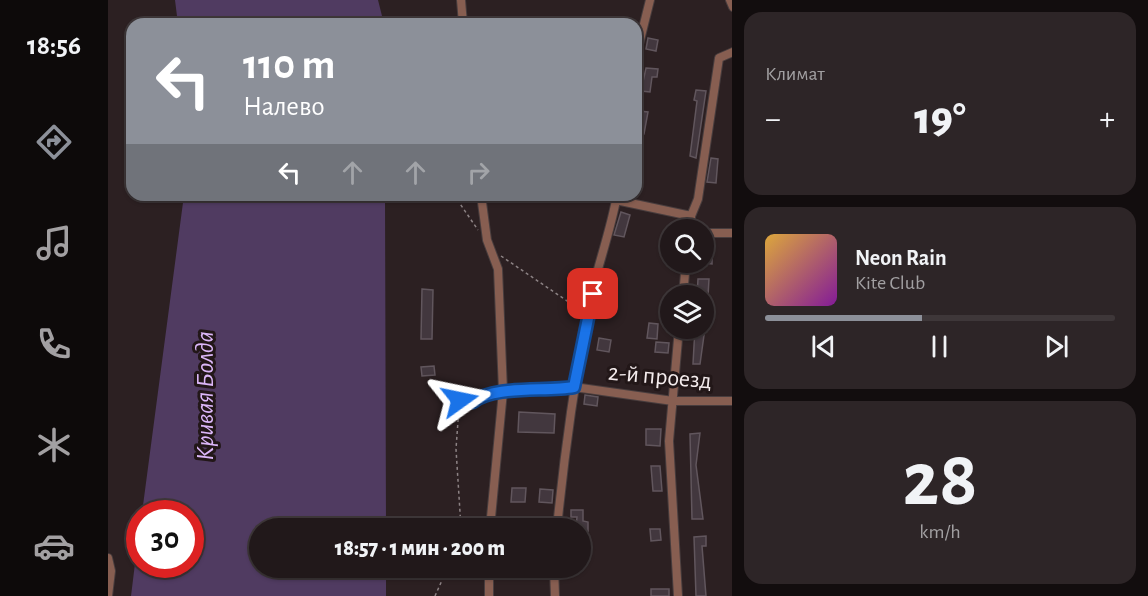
<!DOCTYPE html>
<html lang="ru">
<head>
<meta charset="utf-8">
<style>
  body { margin:0; font-family:"Alegreya Sans",sans-serif; background:#2d2527; color:#f1f3f6; height:100vh; display:flex; flex-direction:column; font-size:22px; white-space:nowrap }
  * { box-sizing:border-box; margin:0 }
  p { font-size:20px; color:#a2a0a2 }
  .icon { flex:none; width:33px; height:33px; fill:none; stroke:currentColor; stroke-width:2; stroke-linecap:round; stroke-linejoin:round }
  .map { position:relative; flex:1; overflow:hidden }
  .panel { display:flex; flex-direction:column; gap:12px; padding:12px; background:#120d0e; width:416px }
  .panel>* { flex:none }
  .hud { position:absolute; left:18px; top:18px; width:516px; height:183px; border-radius:18px; box-shadow:0 2px 4px #0004,0 0 0 2px #3e3739; background:#8c9099; color:#fff; overflow:hidden }
  .fabs { position:absolute; left:552px; top:219px; display:grid; gap:12px }
  .fabs a { display:grid; place-items:center; width:54px; height:54px; border-radius:50%; background:#21181a; box-shadow:0 2px 4px #0004,0 0 0 2px #3e3739; font-size:30px }
  .speed { position:absolute; left:18px; top:500px; display:flex; gap:12px; font-size:30px; font-weight:700; text-align:center }
  .speed>* { display:grid; place-content:center; width:78px; height:78px; border-radius:50%; background:#21181a; box-shadow:0 2px 4px #0004,0 0 0 2px #3e3739; line-height:1 }
  .speed .limit { border:9px solid #d22; background:#fff; color:#111 }
  .pin { position:absolute; display:grid; place-items:center; width:51px; height:51px; color:#fff; margin:-26px; border-radius:12px; box-shadow:0 3px 9px #0006 }
  .me { position:absolute; width:66px; margin:-33px; rotate:78deg; stroke-linejoin:round; filter:drop-shadow(0 0 4px #0008) }
  .turn { display:flex; align-items:center; gap:21px; height:126px; padding:0 18px; font-size:27px }
  .turn .icon { width:78px; height:78px; stroke-width:2.5 }
  .turn b { display:block; font-size:42px; line-height:51px }
  .lanes { display:flex; align-items:center; height:57px; padding:0 18px; background:#0003; justify-content:center; gap:30px; direction:ltr }
  .lanes .off { opacity:.35 }
  .big { font-size:45px; font-weight:800; line-height:1.1 }
  .panel .widget { flex:1; display:flex; flex-direction:column; justify-content:center; gap:9px; min-width:0; padding:0 21px; border-radius:18px; background:#2d2527 }
  .panel .dial { align-items:center; gap:0 }
  .dial b { font-size:78px; line-height:1 }
  .song { display:flex; align-items:center; gap:18px }
  .cover { width:72px; height:72px; border-radius:9px; background:linear-gradient(135deg,hsl(40 70% 55%),hsl(290 70% 35%)) }
  .played { height:6px; border-radius:3px; background:linear-gradient(90deg,#8c9099 45%,#3e3739 45%) }
  .keys { display:flex; justify-content:space-around; direction:ltr }
  .heat { display:flex; justify-content:space-between; align-items:center; font-size:33px; direction:ltr }
  .trip { position:absolute; left:141px; top:518px; width:342px; height:60px; border-radius:30px; background:#21181a; box-shadow:0 2px 4px #0004,0 0 0 2px #3e3739; font-weight:800; line-height:60px; text-align:center }
  main { display:flex; flex:1; min-height:0 }
  .tab-bar { display:flex; flex-direction:column; width:108px; justify-content:space-around; align-items:center; background:#0d0a0a; color:#a2a0a2 }
  .tab-bar .icon { width:42px; height:42px }
  .tab-bar .on { color:#8c9099 }
  .tab-bar b { font-size:27px; color:#f1f3f6 }
  .map>svg:first-child { display:block }
  .water { fill:#503b61 }
  .building { fill:#42373e; stroke:#61565d; stroke-width:1.5 }
  .lines { fill:none; stroke-linecap:round; stroke-linejoin:round }
  .minor-casing { stroke:#483d3e; stroke-width:10 }
  .path { stroke:#8d8385; stroke-width:1.5; stroke-dasharray:3 3; stroke-linecap:butt }
  .minor { stroke:#875e51; stroke-width:8 }
  .route-casing { stroke:#114b97; stroke-width:15 }
  .route { stroke:#1a73e8; stroke-width:10 }
  .labels { text-anchor:middle; stroke-width:6; stroke-linejoin:round; paint-order:stroke }
  .street-label { font-size:24px; fill:#f4eced; stroke:#221718 }
  .water-label { font-size:26px; font-style:italic; fill:#dcb7f9; stroke:#221718 }
</style>
</head>
<body>
<main>
<nav class="tab-bar">
<b>18:56</b>
<svg class="icon on" aria-label="directions" viewBox="0 0 24 24"><path d="M12 3l9 9-9 9-9-9zM9 14v-3h6M13 9l2 2-2 2"/></svg>
<svg class="icon" aria-label="music" viewBox="0 0 24 24"><path d="M9 18V5l10-2v13"/><circle cx="6" cy="18" r="3"/><circle cx="16" cy="16" r="3"/></svg>
<svg class="icon" aria-label="phone" viewBox="0 0 24 24"><path d="M5 4h4l2 5-3 2q2 4 5 5l2-3 5 2v4C11 20 4 13 5 4z"/></svg>
<svg class="icon" aria-label="climate" viewBox="0 0 24 24"><path d="M12 3v18M4 7l16 10M4 17L20 7"/></svg>
<svg class="icon" aria-label="car" viewBox="0 0 24 24"><path d="M5 17H2v-5l4-1 3-4h7l3 4 3 1v5h-3M9 17h6M6 11h13"/><circle cx="7" cy="17" r="2"/><circle cx="17" cy="17" r="2"/></svg>
</nav>
<div class="map">
<svg width="625" height="596" viewBox="0 0 625 596">
  <rect width="100%" height="100%" fill="#2c2022"/>
  <path class="water" d="M67,0H270L276,24H70Z
    M76,195H277L278,528H152V567H278V596H23L31,531L32,564H82V513H34Z"/>
  <path class="building" d="M540,38L550,40L548,51L538,49Z
    M538,68L550,69L549,77H544L542,92L533,91Z
    M588,90L598,91L588,158L582,156L589,101L586,100Z
    M531,111L540,112L536,134L528,133Z
    M603,158L610,159L608,183L599,182Z
    M513,212L522,215L516,237L506,235Z
    M596,244H604V264L596,263Z
    M590,279H601L600,296H589Z
    M314,289L325,290L324,339H313Z
    M541,323L550,324L549,339L539,338Z
    M587,328H597L592,364H585Z
    M491,338L503,340L501,352L489,350Z
    M548,342L561,343L560,353L547,352Z
    M326,366L327,375L314,376L313,367Z
    M477,395L490,397L489,406L476,404Z
    M411,412L447,414L446,433L410,432Z
    M538,429H553L552,446L538,445Z
    M592,433L588,465L595,519H584L582,434Z
    M543,466H552L554,491H545Z
    M404,488H418L417,502H403Z
    M432,489L445,490L444,503L431,502Z
    M463,510H475V521L480,522V531L468,528L469,517H463Z
    M422,517L441,518L440,528H401V518Z
    M542,529H552L553,540L543,541Z
    M598,536V546H594L598,596H588L586,537Z
    M543,589H561V596H543Z"/>
  <g class="lines">
    <defs>
      <path id="minor" d="M353,0L355,24
        M622,0L625,7
        M528,56L542,0
        M373,195L379,240L390,269L395,391L382,528
        M508,200L583,216
        M583,230V216L590,199L611,58L625,52
        M596,233H625
        M575,296L578,262
        M336,397L365,402L374,395L395,391H441L466,387L565,401H625
        M449,528C456,457 466,385 479,315C486,275 502,235 509,195
        M0,558L3,571L0,596
        M446,567L447,596
        M381,596V567
        M570,596L561,441L571,328"/>
    </defs>
    <use href="#minor" class="minor-casing"/>
    <path class="path" d="M346,195L370,230
      M393,256L471,309
      M351,407L348,449L353,528
      M327,596L340,567"/>
    <use href="#minor" class="minor"/>
  </g>
  <g class="lines">
    <defs>
      <path id="route" d="M352,400L365,402C386,385 437,392 466,387L485,294"/>
    </defs>
    <use href="#route" class="route-casing"/>
    <use href="#route" class="route"/>
  </g>
  <g class="labels">
    <g class="street-label">
      <text transform="translate(552 376) rotate(5)" y="8">2-й проезд</text>
    </g>
    <g class="water-label">
      <text transform="translate(96 396) rotate(-90)" y="9">Кривая Болда</text>
    </g>
  </g>
</svg>
<div class="fabs">
<a><svg class="icon" aria-label="search" viewBox="0 0 24 24"><circle cx="10" cy="10" r="6"/><path d="M15 15l6 6"/></svg></a>
<a><svg class="icon" aria-label="layers" viewBox="0 0 24 24"><path d="M12 4l9 5-9 5-9-5zM3 14l9 5 9-5"/></svg></a>
</div>
<div class="speed"><div class="limit">30</div></div>
<div class="pin" style="left:485px;top:294px;background:#d93025"><svg class="icon" aria-label="arrive" viewBox="0 0 24 24"><path d="M6 21V4h12l-3 4 3 4H6"/></svg></div>
<svg class="me" style="left:352px;top:400px" viewBox="-20 -20 40 40"><path d="M0-17L14 15 0 8-14 15z" fill="#1a73e8" stroke="#fff" stroke-width="4"/></svg>
<div class="trip">18:57 · 1 мин · 200 m</div>
<div class="hud">
<div class="turn"><svg class="icon" aria-label="left" viewBox="0 0 24 24"><path d="M17 20v-9H6M10 6l-5 5 5 5"/></svg><div><b>110 m</b>Налево</div></div>
<div class="lanes"><svg class="icon" aria-label="left" viewBox="0 0 24 24"><path d="M17 20v-9H6M10 6l-5 5 5 5"/></svg><svg class="icon off" aria-label="ahead" viewBox="0 0 24 24"><path d="M12 20V5M6 11l6-6 6 6"/></svg><svg class="icon off" aria-label="ahead" viewBox="0 0 24 24"><path d="M12 20V5M6 11l6-6 6 6"/></svg><svg class="icon off" aria-label="right" viewBox="0 0 24 24"><path d="M7 20v-9h11M14 6l5 5-5 5"/></svg></div>
</div>
</div>
<section class="panel">
<div class="widget"><p>Климат</p>
<div class="heat"><a>−</a><b class="big">19°</b><a>+</a></div>
</div>
<div class="widget">
<div class="song"><i class="cover"></i><div><b>Neon Rain</b><p>Kite Club</p></div></div>
<div class="played"></div>
<div class="keys"><svg class="icon" aria-label="previous" viewBox="0 0 24 24"><path d="M18 5L8 12l10 7zM5 5v14"/></svg><svg class="icon" aria-label="pause" viewBox="0 0 24 24"><path d="M8 5v14M16 5v14"/></svg><svg class="icon" aria-label="next" viewBox="0 0 24 24"><path d="M6 5l10 7-10 7zM19 5v14"/></svg></div>
</div>
<div class="widget dial"><b>28</b><p>km/h</p></div>
</section>
</main>
</body>
</html>
